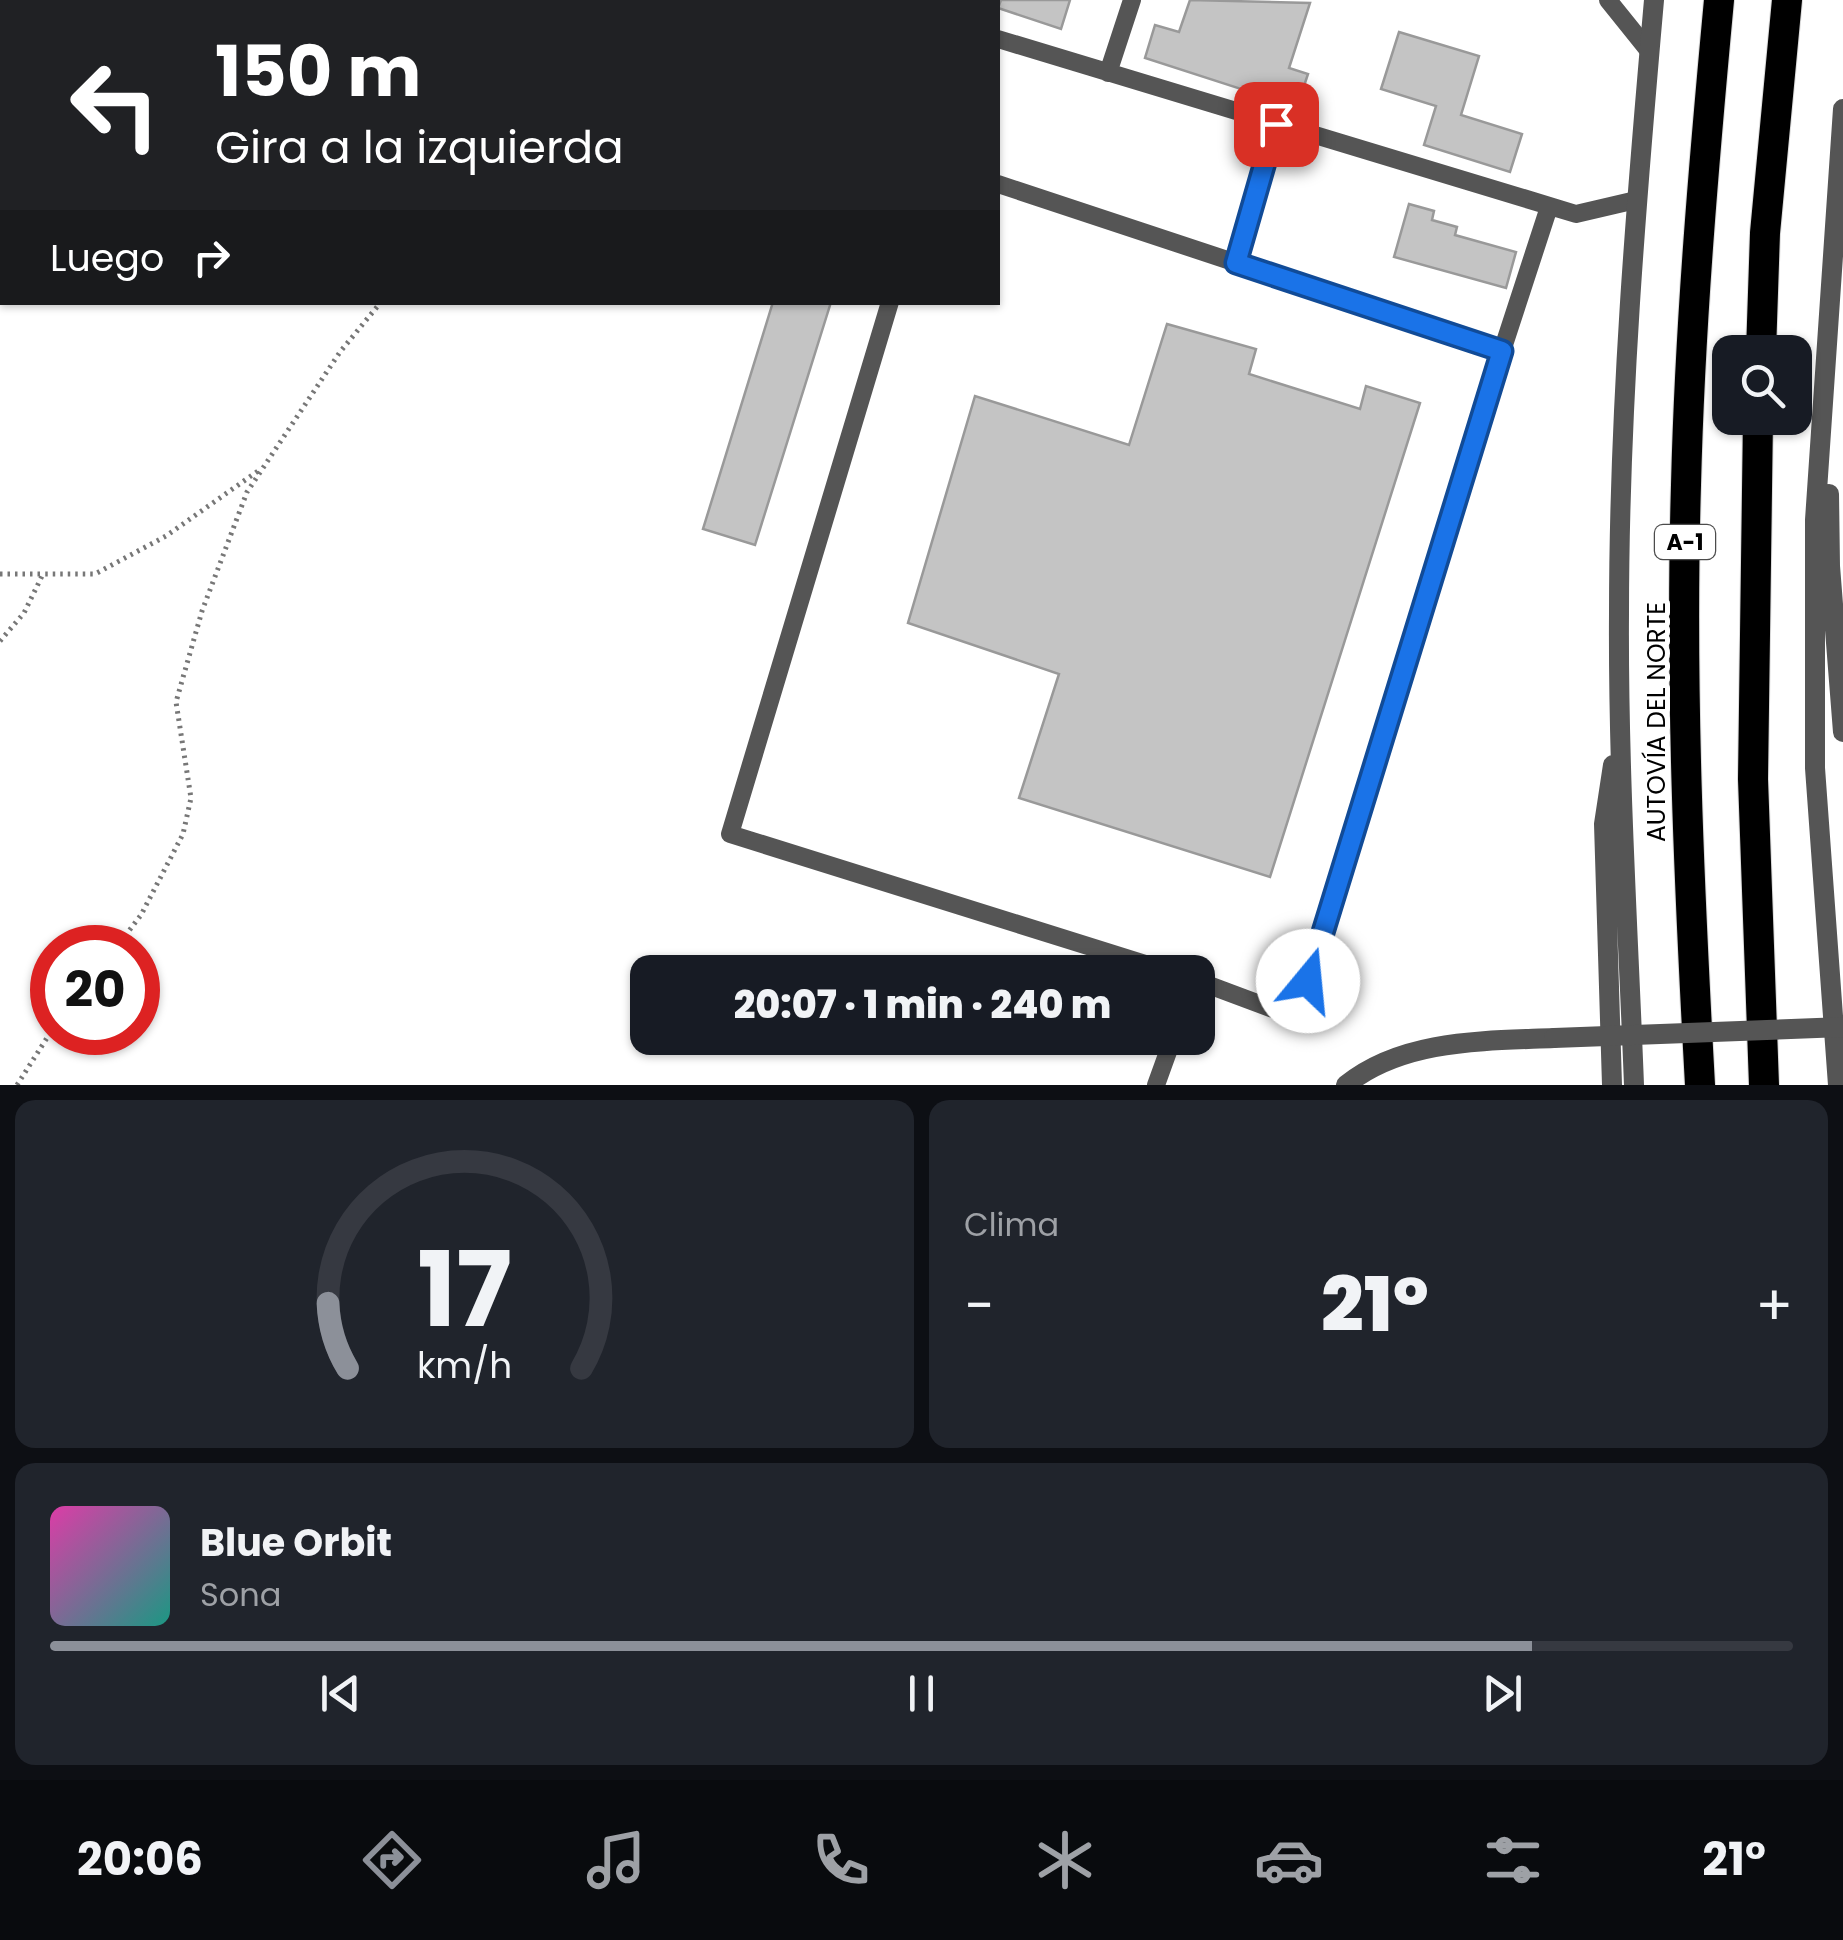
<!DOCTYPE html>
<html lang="es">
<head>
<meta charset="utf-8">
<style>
  body { margin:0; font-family:Poppins,sans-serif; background:#20242c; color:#f1f3f6; height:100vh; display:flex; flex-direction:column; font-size:38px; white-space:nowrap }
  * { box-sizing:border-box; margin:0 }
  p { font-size:32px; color:#9ea1a6 }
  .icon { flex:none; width:55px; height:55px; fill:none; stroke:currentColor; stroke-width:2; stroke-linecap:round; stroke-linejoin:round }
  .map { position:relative; height:1085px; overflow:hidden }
  .details { display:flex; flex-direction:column; gap:15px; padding:15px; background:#0d0f14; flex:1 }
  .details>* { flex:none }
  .banner { position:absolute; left:0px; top:0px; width:1000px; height:305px; box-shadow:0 2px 8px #0004; background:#202124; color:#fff; overflow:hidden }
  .controls { position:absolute; left:1712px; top:335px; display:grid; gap:20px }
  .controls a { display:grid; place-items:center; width:100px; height:100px; border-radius:20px; background:#171b24; box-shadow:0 2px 8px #0004; font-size:50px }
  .speed { position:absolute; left:30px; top:925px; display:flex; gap:20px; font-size:50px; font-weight:700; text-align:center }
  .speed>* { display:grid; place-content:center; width:130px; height:130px; border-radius:50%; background:#171b24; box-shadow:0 2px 8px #0004; line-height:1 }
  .speed .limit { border:15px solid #d22; background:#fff; color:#111 }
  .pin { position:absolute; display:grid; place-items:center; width:85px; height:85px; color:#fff; margin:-42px; border-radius:20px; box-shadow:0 5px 15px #0006 }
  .me { position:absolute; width:110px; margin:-55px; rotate:17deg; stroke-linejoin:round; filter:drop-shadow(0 0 8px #0008) }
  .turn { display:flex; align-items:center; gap:35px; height:210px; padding:0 50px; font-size:45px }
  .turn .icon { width:130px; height:130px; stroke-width:2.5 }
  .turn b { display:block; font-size:70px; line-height:85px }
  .then { display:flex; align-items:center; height:95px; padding:0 50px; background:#0003; gap:20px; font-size:38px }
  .big { font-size:75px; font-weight:800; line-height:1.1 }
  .details .widget { flex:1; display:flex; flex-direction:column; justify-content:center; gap:15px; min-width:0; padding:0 35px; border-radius:20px; background:#20242c }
  .details .dial { align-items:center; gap:0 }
  .dial svg { height:260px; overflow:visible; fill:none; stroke:#363941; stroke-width:7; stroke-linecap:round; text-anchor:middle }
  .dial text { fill:#f1f3f6; stroke:none }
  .song { display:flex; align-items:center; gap:30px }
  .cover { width:120px; height:120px; border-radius:15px; background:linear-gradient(135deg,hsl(320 70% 55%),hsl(170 70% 35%)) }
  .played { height:10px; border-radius:5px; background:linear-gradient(90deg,#8c9099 85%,#363941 85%) }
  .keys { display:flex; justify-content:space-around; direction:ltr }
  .heat { display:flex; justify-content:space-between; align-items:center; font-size:55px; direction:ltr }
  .details .tiles { flex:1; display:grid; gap:15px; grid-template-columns:1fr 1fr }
  .widget:last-child { grid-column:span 2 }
  .trip { position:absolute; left:630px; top:955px; width:585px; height:100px; border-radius:20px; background:#171b24; box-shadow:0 2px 8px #0004; font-weight:800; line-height:100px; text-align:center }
  .tab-bar { display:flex; height:160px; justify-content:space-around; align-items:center; background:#090b0e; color:#9ea1a6 }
  .tab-bar .icon { width:70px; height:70px }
  .tab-bar .current { color:#8c9099 }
  .tab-bar b { font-size:45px; color:#f1f3f6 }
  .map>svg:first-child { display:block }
  .building { fill:#c4c4c4; stroke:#999; stroke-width:2.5 }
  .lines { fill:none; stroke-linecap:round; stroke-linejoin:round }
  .highway-casing { stroke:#dbdbdb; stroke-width:32 }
  .path { stroke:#777; stroke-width:5; stroke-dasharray:2.5 5; stroke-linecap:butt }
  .lane { stroke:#555; stroke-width:18 }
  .street { stroke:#555; stroke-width:20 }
  .highway { stroke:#000; stroke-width:30 }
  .street-bridge { stroke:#555; stroke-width:20 }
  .route-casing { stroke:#114b97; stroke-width:25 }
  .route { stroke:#1a73e8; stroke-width:18 }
  .labels { text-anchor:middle; stroke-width:10; stroke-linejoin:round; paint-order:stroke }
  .shield { fill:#fff; stroke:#4c4c4c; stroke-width:2.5 }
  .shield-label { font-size:22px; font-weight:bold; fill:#000 }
  .street-label { font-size:25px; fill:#000; stroke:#fff }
</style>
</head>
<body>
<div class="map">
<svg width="1843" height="1085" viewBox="0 0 1843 1085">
  <rect width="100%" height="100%" fill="#fff"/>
  <path class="building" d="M1001,0H1070L1061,29L998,8Z
    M1190,0L1310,3L1289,68L1308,74L1297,107L1145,58L1155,25L1179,32Z
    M1399,32L1479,56L1461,115L1522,134L1510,172L1424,145L1436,106L1381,89Z
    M1409,204L1434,211L1432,220L1457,227L1455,235L1516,252L1506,288L1394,257Z
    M773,302H831L755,545L703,529Z
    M1167,324L1256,349L1249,374L1360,409L1366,386L1420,403L1270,877L1019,798L1059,674L908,623L975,396L1129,445Z"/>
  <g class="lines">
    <defs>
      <path id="highway" d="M1761,352L1765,233L1787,0
        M1758,418L1753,779L1764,1085
        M1700,1085C1689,885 1680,685 1686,485C1690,323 1704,161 1719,0"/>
    </defs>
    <use href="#highway" class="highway-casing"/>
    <path class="path" d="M865,2L869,0
      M0,574H43
      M0,641L24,613L43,574H95L166,536L258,471
      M116,948L141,915L183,834L191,798L176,702L202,611L247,492L340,352L381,302
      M17,1085L52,1030"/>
    <path class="lane" d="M1608,0L1649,51
      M998,39L1576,214L1636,200
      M1108,73L1132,0
      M998,184L1502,351L1297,1018L1198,981
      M1236,263L1276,124
      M890,302L730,834L1171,972
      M1502,351L1549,207
      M1156,1085L1173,1038"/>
    <path class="street" d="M1829,494L1830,566L1843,732
      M1346,1085C1403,1039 1484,1041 1554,1038
      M1612,1085L1604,824L1613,765
      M1634,1085C1628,928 1618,771 1619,614C1619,409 1636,204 1654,0
      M1838,1085L1815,768V520L1843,109"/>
    <use href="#highway" class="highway"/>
    <path class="street-bridge" d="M1554,1038L1843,1027"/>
  </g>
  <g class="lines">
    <defs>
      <path id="route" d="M1276,124L1236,263L1502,351L1308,981"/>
    </defs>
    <use href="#route" class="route-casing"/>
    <use href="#route" class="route"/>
  </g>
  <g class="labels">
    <rect class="shield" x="1655" y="525" width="60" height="34" rx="8"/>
    <g class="shield-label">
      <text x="1685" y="550">A-1</text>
    </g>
    <g class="street-label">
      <text transform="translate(1656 722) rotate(-90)" y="9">AUTOVÍA DEL NORTE</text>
    </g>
  </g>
</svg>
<div class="controls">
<a><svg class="icon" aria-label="search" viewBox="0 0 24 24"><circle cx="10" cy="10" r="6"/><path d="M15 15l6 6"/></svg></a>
</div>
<div class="speed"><div class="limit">20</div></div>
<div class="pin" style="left:1276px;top:124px;background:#d93025"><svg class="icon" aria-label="arrive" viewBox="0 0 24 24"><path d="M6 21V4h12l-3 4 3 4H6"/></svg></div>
<svg class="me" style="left:1308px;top:981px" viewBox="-20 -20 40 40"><circle r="19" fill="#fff"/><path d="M0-13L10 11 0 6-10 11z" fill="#1a73e8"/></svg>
<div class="trip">20:07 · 1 min · 240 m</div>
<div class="banner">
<div class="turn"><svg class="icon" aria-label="left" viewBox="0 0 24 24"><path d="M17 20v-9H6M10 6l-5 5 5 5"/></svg><div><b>150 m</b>Gira a la izquierda</div></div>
<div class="then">Luego<svg class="icon" aria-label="right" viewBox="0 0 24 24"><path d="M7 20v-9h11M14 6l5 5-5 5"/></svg></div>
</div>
</div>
<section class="details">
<div class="tiles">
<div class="widget dial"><svg viewBox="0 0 100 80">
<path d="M14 69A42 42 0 1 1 86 69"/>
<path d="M14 69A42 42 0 0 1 8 49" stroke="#8c9099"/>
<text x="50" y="56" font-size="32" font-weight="700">17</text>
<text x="50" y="72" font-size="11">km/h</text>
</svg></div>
<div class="widget"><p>Clima</p>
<div class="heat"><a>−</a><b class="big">21°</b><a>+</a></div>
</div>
<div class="widget">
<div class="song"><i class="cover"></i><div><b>Blue Orbit</b><p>Sona</p></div></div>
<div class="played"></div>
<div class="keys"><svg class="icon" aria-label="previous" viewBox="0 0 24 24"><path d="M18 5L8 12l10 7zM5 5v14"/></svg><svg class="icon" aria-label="pause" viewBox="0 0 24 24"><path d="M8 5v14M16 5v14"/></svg><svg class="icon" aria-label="next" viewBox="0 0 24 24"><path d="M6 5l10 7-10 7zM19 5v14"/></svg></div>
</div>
</div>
</section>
<nav class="tab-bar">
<b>20:06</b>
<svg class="icon current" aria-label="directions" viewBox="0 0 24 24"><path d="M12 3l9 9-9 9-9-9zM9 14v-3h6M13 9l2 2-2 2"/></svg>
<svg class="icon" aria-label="music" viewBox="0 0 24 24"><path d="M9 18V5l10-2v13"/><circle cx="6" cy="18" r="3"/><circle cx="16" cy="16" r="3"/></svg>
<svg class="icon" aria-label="phone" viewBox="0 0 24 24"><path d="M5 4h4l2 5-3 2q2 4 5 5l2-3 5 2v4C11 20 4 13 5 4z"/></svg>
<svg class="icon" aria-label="climate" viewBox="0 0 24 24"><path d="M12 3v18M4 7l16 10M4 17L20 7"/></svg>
<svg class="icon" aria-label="car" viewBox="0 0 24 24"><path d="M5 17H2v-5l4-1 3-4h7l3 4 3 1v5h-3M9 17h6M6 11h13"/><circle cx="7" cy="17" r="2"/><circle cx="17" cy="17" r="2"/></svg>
<svg class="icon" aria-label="filters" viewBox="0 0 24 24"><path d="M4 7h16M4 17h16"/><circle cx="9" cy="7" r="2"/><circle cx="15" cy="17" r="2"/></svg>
<b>21°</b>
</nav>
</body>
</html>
